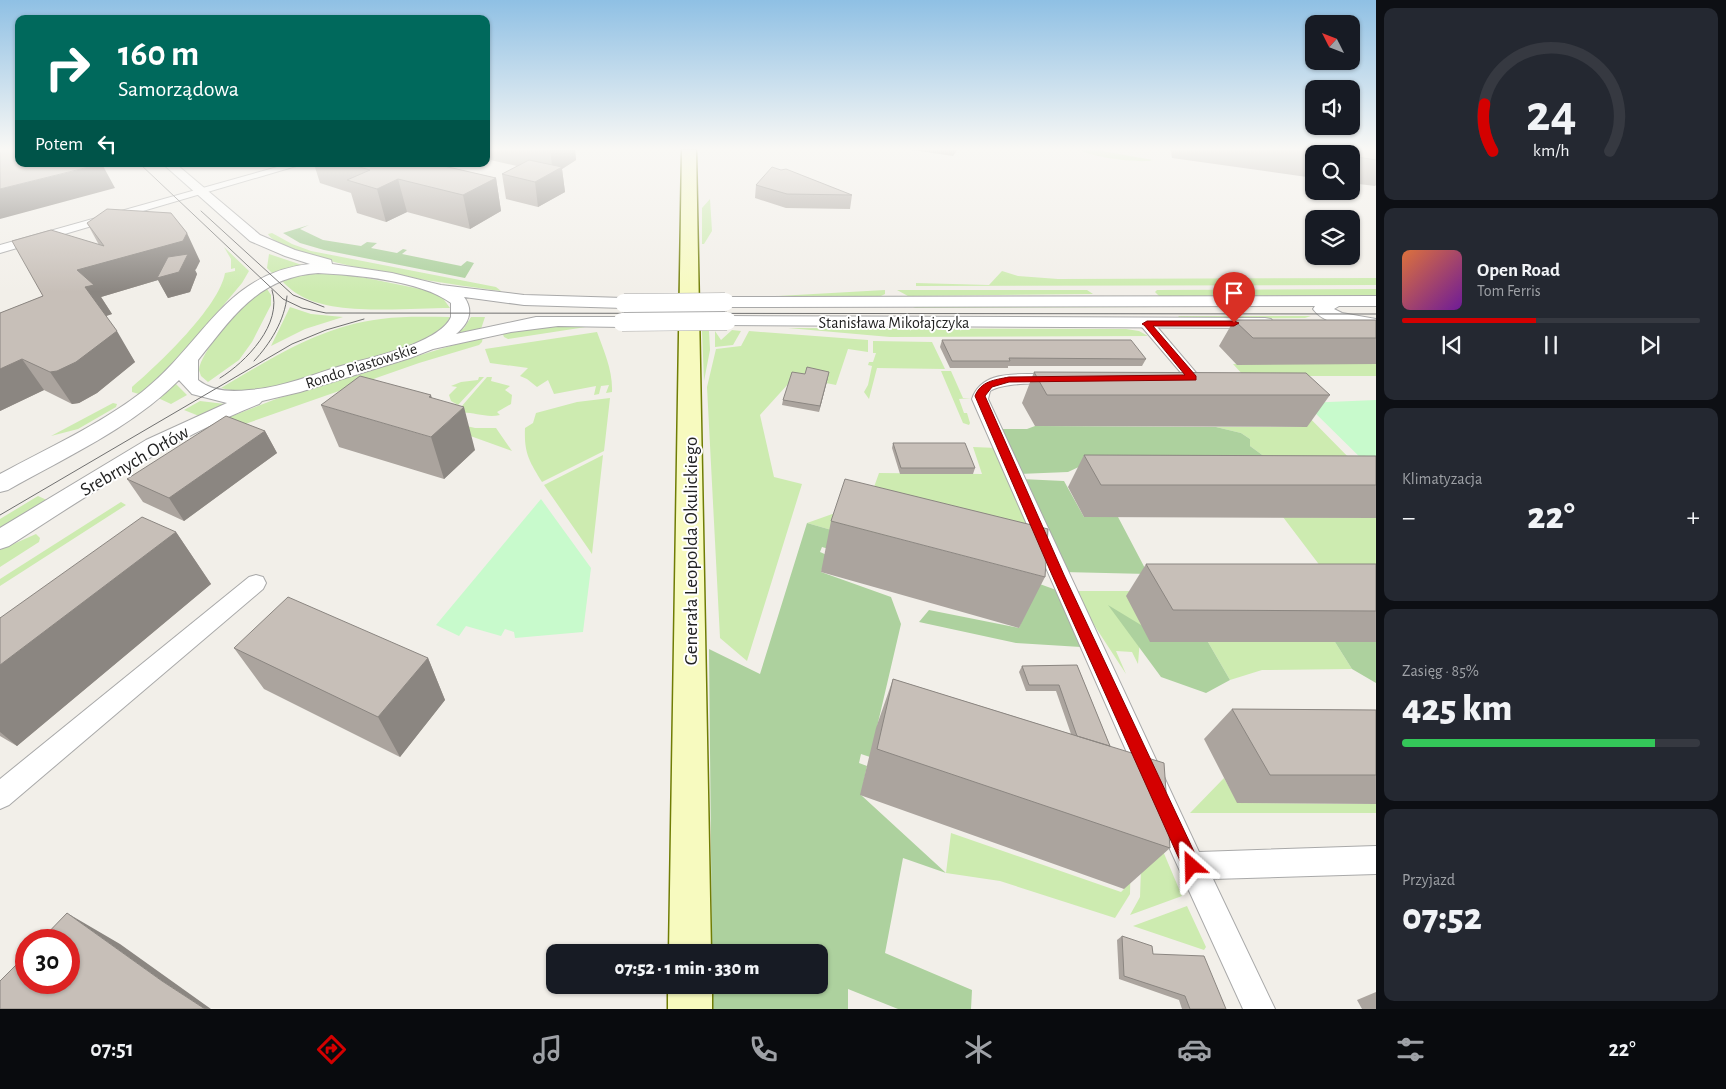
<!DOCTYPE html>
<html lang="pl">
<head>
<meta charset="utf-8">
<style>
  body { margin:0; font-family:"Alegreya Sans",sans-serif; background:#242831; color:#f1f3f6; height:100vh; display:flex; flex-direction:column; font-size:19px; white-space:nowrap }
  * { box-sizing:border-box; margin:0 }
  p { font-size:16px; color:#9ea1a6 }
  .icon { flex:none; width:28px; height:28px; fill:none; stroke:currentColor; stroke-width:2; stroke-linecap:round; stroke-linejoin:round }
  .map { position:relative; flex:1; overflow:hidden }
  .drawer { display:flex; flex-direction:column; gap:8px; padding:8px; background:#0d0f14; width:350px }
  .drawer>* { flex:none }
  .banner { position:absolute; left:15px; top:15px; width:475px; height:152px; border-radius:10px; box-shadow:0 1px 4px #0004; background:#00695c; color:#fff; overflow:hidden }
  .needle { width:32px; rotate:312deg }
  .buttons { position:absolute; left:1305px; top:15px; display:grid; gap:10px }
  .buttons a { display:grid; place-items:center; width:55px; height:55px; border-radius:10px; background:#171b24; box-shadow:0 1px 4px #0004; font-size:25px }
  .speed { position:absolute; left:15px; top:929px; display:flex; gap:10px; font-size:25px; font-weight:700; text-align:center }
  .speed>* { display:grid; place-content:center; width:65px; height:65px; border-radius:50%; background:#171b24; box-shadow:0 1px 4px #0004; line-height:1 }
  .speed .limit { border:8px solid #d22; background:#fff; color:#111 }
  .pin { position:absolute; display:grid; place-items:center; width:42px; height:42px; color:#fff; margin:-51px -21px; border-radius:50% 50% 50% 0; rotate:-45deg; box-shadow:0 0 5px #0007 }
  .pin .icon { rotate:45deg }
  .me { position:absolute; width:55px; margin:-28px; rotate:335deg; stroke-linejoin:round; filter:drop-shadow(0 0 4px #0008) }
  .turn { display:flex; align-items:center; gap:18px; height:105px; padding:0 20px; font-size:22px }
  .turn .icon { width:65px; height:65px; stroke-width:2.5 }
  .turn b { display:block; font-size:35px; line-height:42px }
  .then { display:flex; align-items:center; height:48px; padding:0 20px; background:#0003; gap:10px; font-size:19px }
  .big { font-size:38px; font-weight:800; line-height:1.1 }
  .drawer .tile { flex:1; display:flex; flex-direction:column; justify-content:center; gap:8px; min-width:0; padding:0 18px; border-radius:10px; background:#242831 }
  .drawer .dial { align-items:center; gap:0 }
  .dial svg { height:130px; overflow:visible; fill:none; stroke:#363941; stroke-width:7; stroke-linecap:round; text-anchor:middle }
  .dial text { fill:#f1f3f6; stroke:none }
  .song { display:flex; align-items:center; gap:15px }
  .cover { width:60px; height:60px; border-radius:8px; background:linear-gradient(135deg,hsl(20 70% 55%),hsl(280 70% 35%)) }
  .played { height:5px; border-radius:2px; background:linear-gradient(90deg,#d40000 45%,#363941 45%) }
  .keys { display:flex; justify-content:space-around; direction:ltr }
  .heat { display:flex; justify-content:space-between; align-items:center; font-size:28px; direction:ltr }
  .charge { height:8px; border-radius:4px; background:linear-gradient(90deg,#34c759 85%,#363941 0) }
  .trip { position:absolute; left:546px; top:944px; width:282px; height:50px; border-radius:10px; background:#171b24; box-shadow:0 1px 4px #0004; font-weight:800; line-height:50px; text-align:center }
  .tab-bar { display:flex; height:80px; justify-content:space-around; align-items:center; background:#090b0e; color:#9ea1a6 }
  .tab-bar .icon { width:35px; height:35px }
  .tab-bar .active { color:#d40000 }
  .tab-bar b { font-size:22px; color:#f1f3f6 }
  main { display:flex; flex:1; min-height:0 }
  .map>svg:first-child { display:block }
  .grass { fill:#cdebb0 }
  .forest { fill:#add19e }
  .park { fill:#c8facc }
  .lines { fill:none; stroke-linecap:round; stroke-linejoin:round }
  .minor-casing { stroke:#a9a9a9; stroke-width:2 }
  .tertiary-casing { stroke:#a9a9a9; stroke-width:2 }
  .secondary-casing { stroke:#707d05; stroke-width:3 }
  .minor { fill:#fff; fill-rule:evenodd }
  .tertiary { fill:#fff; fill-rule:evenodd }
  .secondary { fill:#f7fabf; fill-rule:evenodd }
  .tram { stroke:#707070; stroke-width:1 }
  .tertiary-bridge-casing { stroke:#a9a9a9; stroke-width:19; stroke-linecap:butt }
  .tertiary-bridge { stroke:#fff; stroke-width:18 }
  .wall { fill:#aba49e }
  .shaded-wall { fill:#8b8681 }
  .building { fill:#c7bfb8; stroke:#8b8681 }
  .route { fill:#d40000; stroke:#8a0000 }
  .labels { text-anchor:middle; stroke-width:4; stroke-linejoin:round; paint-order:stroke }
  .far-street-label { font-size:16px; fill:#222; stroke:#fff }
  .street-label { font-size:19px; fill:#222; stroke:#fff }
</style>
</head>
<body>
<main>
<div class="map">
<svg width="1376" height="1009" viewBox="0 0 1376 1009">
  <rect width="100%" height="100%" fill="#f2efe9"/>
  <path class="grass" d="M1081,150H1096L1153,160C1143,164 1089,157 1081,150Z
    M710,199L712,231L704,244H702V208Z
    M272,233L292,244L311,251L496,287L501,291C462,286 284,262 268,234Z
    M224,247L249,271L242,283L174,364L139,394L132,392V387C159,364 219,307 225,273L235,271V268L231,269V259Z
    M269,254L302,265L272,273L267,268Z
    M1002,271L1018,276L1058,279L1376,278V285L916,286V283L989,285Z
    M321,272L342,273L430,291L442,297L450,308C410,308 336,316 301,296C293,292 286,285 280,279L291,275Z
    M265,286L271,295V305L252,342L239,360L208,382L201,376L199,370C201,349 247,300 265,286Z
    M1376,289V295L1159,296L1155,292L1157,290Z
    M885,290V294L881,296H778Z
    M897,290H1087L1093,294L908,296Z
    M1156,305L1159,307L913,308L915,307Z
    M290,307L311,314L343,317L305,329L271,346Z
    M1178,316H1311L1305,318L1181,319Z
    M450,317C446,325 439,331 431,336C412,348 388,352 366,359C325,371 264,399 221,388C272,358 321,326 381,319C403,316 427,317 450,317Z
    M471,317H485L481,329L447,339L464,328Z
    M576,324L586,327L508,339L504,337L502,332Z
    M788,328L1126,329L1139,331L1148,336L890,337Z
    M732,330L741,331L733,345L715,347V331L721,340Z
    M702,331H709L710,350L704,381Z
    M749,331L868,340V352L848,349L836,385L826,383H789L760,415L774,477L802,484L747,661L720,638L707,387L716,349L741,346Z
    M597,332C604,351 613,371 612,392L606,393L609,385L601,386L599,394L594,395L596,386L554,394L548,380L537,387L527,379L520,376L528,368L490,363L485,349Z
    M483,336L482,342L479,345L419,363L225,431L214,423L276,399Z
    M873,341L932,342L945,369L877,368L869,399L864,392L868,385L872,366L868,365L869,362H873L876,353H873Z
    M1233,364H1376V376H1244Z
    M941,371H951L963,398H971L959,399L964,413H967L970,423L969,425L963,423Z
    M479,377H484L458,405L451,401L449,395L457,387L451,386L461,382L478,380Z
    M487,377H492L491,381L510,386L505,390L512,395L511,404L497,412L500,415C484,419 468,409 455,414Z
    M175,383L187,395L171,404L158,398Z
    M610,398L604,451L542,482C529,461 524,453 525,428L533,423L536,413L577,402Z
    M1291,399L1359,468L1265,457L1250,446V439L1241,433L1216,427H1307Z
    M200,401L225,404L199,416L184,410Z
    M113,403L117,404L116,407L78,429L51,436Z
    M458,424L475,428H496L512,451L451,429Z
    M973,447L997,448L1050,568L970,546L835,531L807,523L869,501L879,473L982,474Z
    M603,455L592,554L544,485Z
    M38,496L49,501L0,530V519Z
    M121,502L126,505L0,586V579Z
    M1283,517L1376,518V597L1141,625L1138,664L1132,652L1116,651L1126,674L1072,591H1303L1327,575Z
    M36,534L40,538L39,542L0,567V550Z
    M1208,642H1335L1352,669L1262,670L1230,680Z
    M1224,778L1238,803L1376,804V813H1190Z
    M1132,806L1130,894L1115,918L1000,881L946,873L951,833L1121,892L1124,889Z
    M1143,811L1149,818L1182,896L1130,915L1140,897Z
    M1187,906L1206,947L1204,950L1133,926Z"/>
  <path class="forest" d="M309,225L300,229L323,240L361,246L367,242L377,243L371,248L397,253L403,249L407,250L402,254L461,266L467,261L474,263L465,278L324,250L300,243L283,233Z
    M1035,426L1216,427L1241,433L1250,439V446L1265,457L1083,465L1068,472L1019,474L997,429H1027Z
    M1021,479L1064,481L1084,517H1118L1148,574L1063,572Z
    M807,523L835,531L829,549L822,547L820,552L827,555L821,572L891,597L901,624L870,757L861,754L859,763L867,766L861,795L946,873L903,858L885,953L972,990L971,1009H898L848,989V1009H713V985H820V952H712L709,649L760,674Z
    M1037,583L1059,591L1081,647L1016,643L919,622L929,610L1019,628Z
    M1108,605L1141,625L1208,642L1230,680L1206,693L1161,677Z
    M1335,642H1376V683L1352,669Z"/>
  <path class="park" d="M1376,400V473L1305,403Z
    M541,499L591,568L583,632L515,638L514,632L505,629L501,636L466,626L459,636L436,625Z"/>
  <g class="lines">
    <defs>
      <path id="minor" d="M288,164H303L0,253V245Z
        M1147,320L1152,321L1198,375L1201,378L1198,381H1188L1142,327L1140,324L1142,321Z
        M1028,374H1056L1064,379C1058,387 1009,379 990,391L988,399L1199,852L1376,846V874L1213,879L1275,1009H1243L1153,812L972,399C980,375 1005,374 1028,374Z
        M256,575L263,577L266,583L263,589L9,805L0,809V779L249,577Z"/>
      <path id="tertiary" d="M163,164H176L260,235L295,250L331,260L332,264L392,273L441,285L524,295L624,298L630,299L633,303L630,307L624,308L524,305L464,297C474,310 469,324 456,334L536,317H622L628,318L631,322L628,326L622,327L558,326L511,332L433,349L410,358L300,392L262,401L259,404C169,440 90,494 9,546L0,549V528L146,440L227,403L192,394L179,380C131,428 66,457 8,490L0,492V474C48,448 99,425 142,392C203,344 225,273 310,264L285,256L250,241ZM318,273C356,275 420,280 451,303V317C439,344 368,358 341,366C311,375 281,388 249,390C232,392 213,392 198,380V360C233,317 258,277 318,273Z
        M1376,296V306H1339L1334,309L1342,313L1376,319V327L1370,328C1352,326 1325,326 1313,309L1315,306L725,307L719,306L716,302L719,298L725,297Z
        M727,316L1265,318L1271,319L1274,323L1271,327L1265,328L721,325L718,321L721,317Z"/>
      <path id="secondary" d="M682,150H696L711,952H669Z
        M668,985H712V1009H668Z"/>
    </defs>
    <use href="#minor" class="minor-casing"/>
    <use href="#tertiary" class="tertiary-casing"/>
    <use href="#secondary" class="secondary-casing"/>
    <use href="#minor" class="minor"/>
    <use href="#tertiary" class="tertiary"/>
    <use href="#secondary" class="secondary"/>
    <path class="tram" d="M140,164L283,299L302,308L326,313L1376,314
      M201,211L293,295L324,307
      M254,361C270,344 285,320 287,296
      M220,378C246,362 283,324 272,290
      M0,515L292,344L326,330L364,319"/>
    <defs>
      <path id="tertiary-bridge" d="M624,303L725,302
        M622,322L727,321"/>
    </defs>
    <use href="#tertiary-bridge" class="tertiary-bridge-casing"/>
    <use href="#tertiary-bridge" class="tertiary-bridge"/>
  </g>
  <path class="wall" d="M486,150H575L576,160L562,169L565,192L538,207L506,199L502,174L517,166L486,159Z
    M912,150H957L953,156Z
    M1170,150H1376V185L1375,186L1351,183V154H1314V178L1172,158L1171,151Z
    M314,164H447L448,167L496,178L501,211L470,229L407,212L386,222L357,213L351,193L320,183Z
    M781,170L852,195L850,209L786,208L755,198L756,185Z
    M87,223L200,261L196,269L195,270L197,274L190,292L168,298L158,280L101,297L112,314L106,316L135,362L97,393L79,403L72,404L44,390L0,411V313L43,296L99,245Z
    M1234,320H1376V364L1237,365L1219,346Z
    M942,340L1146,359L1142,366H1008V368H950L940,347Z
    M1034,372L1330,395L1307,427L1035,426L1022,403Z
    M805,374L828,377L819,412L782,405L783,400Z
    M321,405L475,450L444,479L339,447Z
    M265,431L277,453L184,521L143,502L127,479Z
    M893,443L975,468L973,474H900L892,448Z
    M1084,455L1376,456V518L1084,517L1068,487Z
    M831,521L1045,577L1019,628L821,572Z
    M176,532L211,584L17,746L0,736V618Z
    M1146,564H1376V642H1150L1126,596Z
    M234,648L428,658L445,700L400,757L264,689Z
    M1077,665L1110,746L1170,848L1124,889L860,795L876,728L893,679L1071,734L1056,691H1026L1019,672L1022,666Z
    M1232,709L1376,710V804L1237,803L1204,739Z
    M1122,936L1153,954L1226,1009H1182L1179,1000L1119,979L1117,940Z
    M1376,992V1009H1362L1357,1000Z"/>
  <path class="shaded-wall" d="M550,150H575L576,160L562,169L565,192L538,207L535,182L553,172Z
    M102,164L115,188L0,219V189Z
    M419,164H447L450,179Z
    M496,178L501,211L470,229L463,195Z
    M398,179L407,212L386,222L377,189Z
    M187,233L200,261L196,269L195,270L197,274L190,292L168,298L158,280L101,297L112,314L103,317L85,287L77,270Z
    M117,331L135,362L97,393L79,403L72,404L50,372Z
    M22,359L44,390L0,411V369Z
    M829,372L828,377L819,412L820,406Z
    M431,395L441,428L464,407L475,450L444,479L431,437L429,397Z
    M265,431L277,453L184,521L169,498Z
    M176,532L211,584L17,746L0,732V665Z
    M428,658L445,700L400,757L378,717Z
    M67,913L120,944L211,1009H205L162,981Z"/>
  <path class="building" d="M0,150H19V164H101L0,189Z
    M1304,150H1376V160L1351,156V154H1331Z
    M529,160L562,167L535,182L502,174Z
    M349,164H435L496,178L463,195L398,179L377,189L347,180L370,170Z
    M772,167L781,170L786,169L852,195L787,194L756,185Z
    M107,209L171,213L187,233L183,241L77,270L94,285L85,287L117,331L76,362L57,371L50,372L22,359L0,369V313L43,296L12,241L51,230L104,246L87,223Z
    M188,254L179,272L157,278L168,257Z
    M1234,320H1376V338H1253Z
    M942,340H1131L1146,359L1009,358L1010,361H952Z
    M807,367L829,372L820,406L783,400L792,372L805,374Z
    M1034,372L1306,373L1330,395H1047Z
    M360,376L431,395L429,397L464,407L431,437L321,405Z
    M226,416L265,431L169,498L127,479Z
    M893,443H965L975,468H901Z
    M1084,455L1376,456V485H1101Z
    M845,479L1048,529L1045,577L831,521Z
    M142,517L176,532L0,665V618Z
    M1146,564H1376V611L1173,610Z
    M288,597L428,658L378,717L234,648Z
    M1077,665L1110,746L1077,736L1059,685H1029L1022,666Z
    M893,679L1164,763L1170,848L877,749Z
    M1232,709L1376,710V775H1270Z
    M67,913L162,981L205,1009H0V981L26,955V982H69V940H41Z
    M1122,936L1152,946L1153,954L1204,956L1226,1009H1190L1185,996L1124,976Z"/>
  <linearGradient id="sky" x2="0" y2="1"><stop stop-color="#8fc0e4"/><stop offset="0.51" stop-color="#f9f8f5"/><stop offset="1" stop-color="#f9f8f5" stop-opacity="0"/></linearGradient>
  <rect width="1376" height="292" fill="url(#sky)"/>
  <path class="route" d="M1147,321H1234L1239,323L1234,326H1153L1196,376V380L1009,382L992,387L985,396L1064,575L1198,860L1200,866L1198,872L1192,874L1185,872L1052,575L975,396C981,381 994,380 1009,377L1185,375L1144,325L1142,324Z"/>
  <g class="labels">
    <g class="far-street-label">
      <text x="894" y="328">Stanisława Mikołajczyka</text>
      <text transform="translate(361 365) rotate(-18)" y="6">Rondo Piastowskie</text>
    </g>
    <g class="street-label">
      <text transform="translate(134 460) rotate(-30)" y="7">Srebrnych Orłów</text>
      <text transform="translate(690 551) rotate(-90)" y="7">Generała Leopolda Okulickiego</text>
    </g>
  </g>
</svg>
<div class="buttons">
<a><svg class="needle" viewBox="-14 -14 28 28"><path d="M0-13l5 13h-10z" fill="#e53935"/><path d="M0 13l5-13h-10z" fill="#9ea1a6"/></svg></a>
<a><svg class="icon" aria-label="sound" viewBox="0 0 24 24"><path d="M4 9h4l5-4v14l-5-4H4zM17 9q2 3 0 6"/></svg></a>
<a><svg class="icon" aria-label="search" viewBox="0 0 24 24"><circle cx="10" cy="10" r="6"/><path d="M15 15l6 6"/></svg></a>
<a><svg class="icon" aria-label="layers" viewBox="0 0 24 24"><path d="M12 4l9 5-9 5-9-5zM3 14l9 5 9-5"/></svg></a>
</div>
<div class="speed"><div class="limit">30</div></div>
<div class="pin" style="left:1234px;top:323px;background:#d93025"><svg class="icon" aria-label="arrive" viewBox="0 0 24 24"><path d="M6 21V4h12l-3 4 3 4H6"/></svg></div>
<svg class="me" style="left:1192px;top:866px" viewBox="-20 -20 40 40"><path d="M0-17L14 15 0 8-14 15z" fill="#d40000" stroke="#fff" stroke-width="4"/></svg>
<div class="trip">07:52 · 1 min · 330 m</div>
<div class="banner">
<div class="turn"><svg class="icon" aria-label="right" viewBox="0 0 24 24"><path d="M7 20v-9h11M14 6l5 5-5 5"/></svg><div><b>160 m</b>Samorządowa</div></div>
<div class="then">Potem<svg class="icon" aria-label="left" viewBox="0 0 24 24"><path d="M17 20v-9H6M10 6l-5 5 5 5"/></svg></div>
</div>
</div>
<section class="drawer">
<div class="tile dial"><svg viewBox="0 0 100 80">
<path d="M14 69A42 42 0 1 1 86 69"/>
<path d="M14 69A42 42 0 0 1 9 40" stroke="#d40000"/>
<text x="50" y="56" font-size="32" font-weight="700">24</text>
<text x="50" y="72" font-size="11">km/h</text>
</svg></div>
<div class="tile">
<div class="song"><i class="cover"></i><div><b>Open Road</b><p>Tom Ferris</p></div></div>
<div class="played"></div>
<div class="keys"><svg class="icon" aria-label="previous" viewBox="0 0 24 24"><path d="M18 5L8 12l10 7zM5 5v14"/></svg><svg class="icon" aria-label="pause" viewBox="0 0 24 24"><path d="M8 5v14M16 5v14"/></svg><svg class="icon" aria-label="next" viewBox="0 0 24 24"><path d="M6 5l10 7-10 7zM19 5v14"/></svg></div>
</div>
<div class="tile"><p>Klimatyzacja</p>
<div class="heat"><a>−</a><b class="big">22°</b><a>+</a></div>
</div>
<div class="tile"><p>Zasięg · 85%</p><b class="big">425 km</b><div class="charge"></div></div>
<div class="tile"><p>Przyjazd</p><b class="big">07:52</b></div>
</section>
</main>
<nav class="tab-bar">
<b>07:51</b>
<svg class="icon active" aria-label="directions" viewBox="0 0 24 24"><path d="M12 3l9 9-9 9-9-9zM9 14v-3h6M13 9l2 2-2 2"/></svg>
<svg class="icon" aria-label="music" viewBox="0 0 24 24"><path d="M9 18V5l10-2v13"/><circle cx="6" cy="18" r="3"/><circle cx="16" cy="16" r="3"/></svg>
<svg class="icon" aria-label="phone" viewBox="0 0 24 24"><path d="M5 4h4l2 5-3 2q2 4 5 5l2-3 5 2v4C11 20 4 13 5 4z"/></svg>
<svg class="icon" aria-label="climate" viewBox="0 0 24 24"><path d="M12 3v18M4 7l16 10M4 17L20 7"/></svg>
<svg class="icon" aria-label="car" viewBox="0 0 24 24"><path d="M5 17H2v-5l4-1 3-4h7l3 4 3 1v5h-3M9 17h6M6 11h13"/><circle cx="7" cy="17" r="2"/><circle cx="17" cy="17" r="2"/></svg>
<svg class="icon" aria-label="filters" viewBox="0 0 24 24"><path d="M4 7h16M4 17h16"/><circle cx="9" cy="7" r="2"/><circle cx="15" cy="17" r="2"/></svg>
<b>22°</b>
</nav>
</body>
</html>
